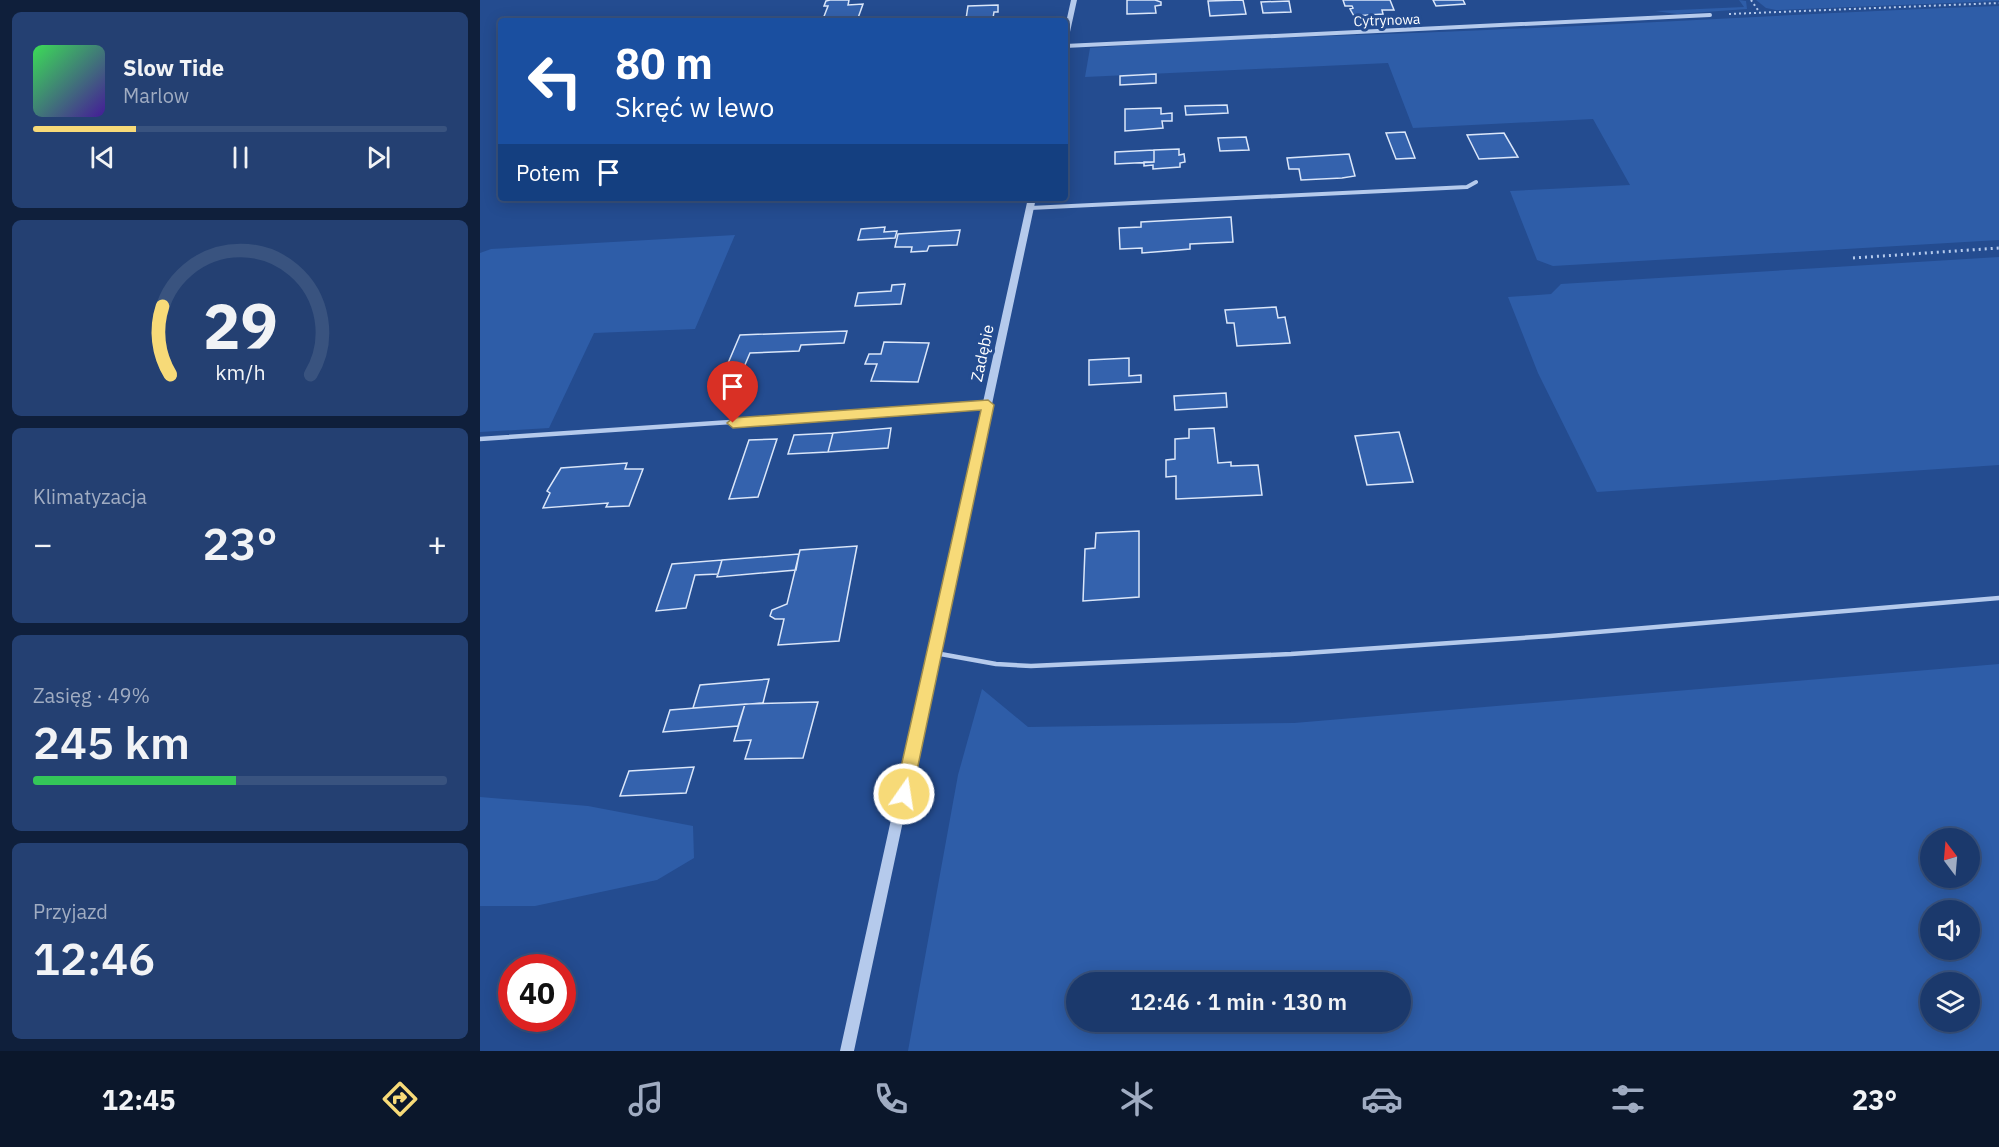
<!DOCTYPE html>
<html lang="pl">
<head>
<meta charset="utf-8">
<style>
  body { margin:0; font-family:"IBM Plex Sans",sans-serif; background:#244072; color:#f1f3f6; height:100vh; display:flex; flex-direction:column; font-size:22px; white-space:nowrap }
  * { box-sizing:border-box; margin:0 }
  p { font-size:20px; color:#a0acc2 }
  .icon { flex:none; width:33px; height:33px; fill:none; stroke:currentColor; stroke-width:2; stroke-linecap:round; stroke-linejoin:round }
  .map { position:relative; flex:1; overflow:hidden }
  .side { display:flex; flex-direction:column; gap:12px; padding:12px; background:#0f1f3b; width:480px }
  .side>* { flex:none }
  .top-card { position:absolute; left:18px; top:18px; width:570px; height:183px; border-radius:6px; box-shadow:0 3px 15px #0003,0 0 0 2px #39537f; background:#1a4fa0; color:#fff; overflow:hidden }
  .needle { width:39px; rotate:344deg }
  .tools { position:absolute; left:1440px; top:828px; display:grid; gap:12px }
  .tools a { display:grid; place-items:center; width:60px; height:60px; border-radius:50%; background:#1b396c; box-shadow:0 3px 15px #0003,0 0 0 2px #39537f; font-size:30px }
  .speed { position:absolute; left:18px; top:954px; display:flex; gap:12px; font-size:30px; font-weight:700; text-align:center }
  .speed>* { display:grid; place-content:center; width:78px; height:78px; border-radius:50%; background:#1b396c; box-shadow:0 3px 15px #0003,0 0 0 2px #39537f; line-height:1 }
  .speed .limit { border:9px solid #d22; background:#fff; color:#111 }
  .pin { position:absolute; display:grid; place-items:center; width:51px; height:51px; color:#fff; margin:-62px -26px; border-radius:50% 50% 50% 0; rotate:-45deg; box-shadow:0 0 6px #0007 }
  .pin .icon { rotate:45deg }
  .me { position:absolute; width:66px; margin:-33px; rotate:13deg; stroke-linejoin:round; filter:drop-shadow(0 0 4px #0008) }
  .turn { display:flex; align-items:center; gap:21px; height:126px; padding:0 18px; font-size:27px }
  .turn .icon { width:78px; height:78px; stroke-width:2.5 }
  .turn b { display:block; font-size:42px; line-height:51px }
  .then { display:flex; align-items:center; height:57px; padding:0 18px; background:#0003; gap:12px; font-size:22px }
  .big { font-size:45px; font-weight:600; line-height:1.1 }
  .side .card { flex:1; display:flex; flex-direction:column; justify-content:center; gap:9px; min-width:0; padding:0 21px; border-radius:9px; background:#244072 }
  .side .dial { align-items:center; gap:0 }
  .dial svg { height:156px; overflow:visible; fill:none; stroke:#39537f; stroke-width:7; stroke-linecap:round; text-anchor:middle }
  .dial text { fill:#f1f3f6; stroke:none }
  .song { display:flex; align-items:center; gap:18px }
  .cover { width:72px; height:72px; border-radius:9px; background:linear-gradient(135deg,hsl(130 70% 55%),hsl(260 70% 35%)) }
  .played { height:6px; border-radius:3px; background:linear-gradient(90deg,#f7da78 25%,#39537f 25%) }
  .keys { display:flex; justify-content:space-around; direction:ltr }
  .heat { display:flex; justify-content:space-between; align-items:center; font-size:33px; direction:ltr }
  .charge { height:9px; border-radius:4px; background:linear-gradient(90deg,#34c759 49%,#39537f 0) }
  .trip { position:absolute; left:586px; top:972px; width:345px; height:60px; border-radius:30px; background:#1b396c; box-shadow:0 3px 15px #0003,0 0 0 2px #39537f; font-weight:600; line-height:60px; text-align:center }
  .tab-bar { display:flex; height:96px; justify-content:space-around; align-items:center; background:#0b172b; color:#a0acc2 }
  .tab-bar .icon { width:42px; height:42px }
  .tab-bar .selected { color:#f7da78 }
  .tab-bar b { font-size:27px; color:#f1f3f6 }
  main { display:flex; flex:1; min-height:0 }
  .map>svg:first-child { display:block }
  .green { fill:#2e5da8; fill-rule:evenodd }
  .building { fill:#3462ad; stroke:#dae6f9; stroke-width:1.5 }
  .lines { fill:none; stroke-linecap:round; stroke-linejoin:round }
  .path-far1 { stroke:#b5caec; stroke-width:2; stroke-dasharray:2 3; stroke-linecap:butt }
  .path { stroke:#b5caec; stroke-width:3; stroke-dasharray:2 4; stroke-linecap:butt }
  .service-far1 { stroke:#b5caec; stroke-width:4 }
  .service { stroke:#b5caec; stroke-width:4.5 }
  .minor { stroke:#b5caec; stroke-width:4 }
  .tertiary { fill:#b5caec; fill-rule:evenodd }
  .route { fill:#f7da78; stroke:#a18e4e; stroke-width:1.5 }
  .labels { text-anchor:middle; stroke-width:6; stroke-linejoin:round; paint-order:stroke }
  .far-street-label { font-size:14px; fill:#fff; stroke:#244c90 }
  .street-label { font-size:16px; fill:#fff; stroke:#244c90 }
</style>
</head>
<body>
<main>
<section class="side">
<div class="card">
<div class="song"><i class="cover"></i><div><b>Slow Tide</b><p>Marlow</p></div></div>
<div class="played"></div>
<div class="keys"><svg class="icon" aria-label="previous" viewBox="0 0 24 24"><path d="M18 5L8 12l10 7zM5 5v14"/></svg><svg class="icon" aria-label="pause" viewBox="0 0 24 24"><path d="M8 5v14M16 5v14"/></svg><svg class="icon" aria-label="next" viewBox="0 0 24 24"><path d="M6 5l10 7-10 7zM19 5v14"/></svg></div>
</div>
<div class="card dial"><svg viewBox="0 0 100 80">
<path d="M14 69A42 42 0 1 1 86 69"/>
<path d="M14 69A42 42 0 0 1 10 34" stroke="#f7da78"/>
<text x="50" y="56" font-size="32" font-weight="700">29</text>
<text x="50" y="72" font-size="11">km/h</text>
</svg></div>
<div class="card"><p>Klimatyzacja</p>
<div class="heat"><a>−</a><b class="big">23°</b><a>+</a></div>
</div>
<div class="card"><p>Zasięg · 49%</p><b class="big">245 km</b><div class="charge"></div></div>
<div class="card"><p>Przyjazd</p><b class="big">12:46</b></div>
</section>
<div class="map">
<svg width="1519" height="1051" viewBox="0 0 1519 1051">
  <rect width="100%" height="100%" fill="#244c90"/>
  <path class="green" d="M1259,0L1266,1L1267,9L1197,14L1175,11L1264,7Z
    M1276,0H1519V1L1296,10L1286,8Z
    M1519,6V240L1073,266L1057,260L1030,191L1150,185L1113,119L933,128L908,63L605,77L610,48C742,38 874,36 1007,30C1178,23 1348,12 1519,6Z
    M255,235L215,329L114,333L69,428L0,432V253L11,249Z
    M1519,257V465L1117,492L1058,373L1028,297L1071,294L1081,284Z
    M1519,664V1051H428L478,775L502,689L548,727L814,723ZM1490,838V878H1450V838ZM1490,910V950H1450V910ZM921,982V1022H597V982ZM1490,982V1022H1450V982Z
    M0,797L108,806L213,826L214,858L177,880L55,906H0Z"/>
  <path class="building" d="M350,0H369L368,5L383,4L378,18L343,19L348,6H344L346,1Z
    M647,0H675L681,2V5L675,6L676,13L647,14Z
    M763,0L766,14L730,16L728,1Z
    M863,0H910L914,10H902L903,14L874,16L870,9L873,8L872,6H865Z
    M953,0H983L985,4L956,6Z
    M809,1L811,12L783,13L781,2Z
    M518,5V12H514L513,18L486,19L488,6Z
    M676,74V83L640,85V76Z
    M747,105L748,113L706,115L705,106Z
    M681,108V114L692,113V121H682L683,128L645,131V109Z
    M925,132L935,158L916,159L906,133Z
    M1024,133L1038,157L999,159L987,135Z
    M766,137L769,150L740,151L738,138Z
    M699,149V155L704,154L705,162L700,163V167L673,169V165L664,166V162H674V150Z
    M674,150V162L635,164V152Z
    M869,154L875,176L862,178L821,180L819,169H809L807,158Z
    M751,217L753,242L710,244V249L687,251L662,253V248L640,249L639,228L661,227V222Z
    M405,227L404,232L417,231L415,238L378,240L381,229Z
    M480,230L477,245L449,246L447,251L431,252L432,247H415L418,234Z
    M425,284L421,304L375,306L378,293L411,291L412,285Z
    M796,307L798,318L805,317L810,343L757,346L754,323H747L745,310Z
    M367,331L364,343L321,345L319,351L270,353L261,374L243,375L260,335Z
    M404,342L449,343L438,382L391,381L397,364H385L389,354H401Z
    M649,358V376L661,375V382L609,385V360Z
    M746,393L747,407L695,410L694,396Z
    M411,428L408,448L348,452L353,433Z
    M734,428L738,463L751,462V466L778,465L782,495L696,499V476L686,477V460L695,459V439L709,438V429Z
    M919,432L933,482L887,485L875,436Z
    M353,433L348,452L308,454L314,435Z
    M297,439L278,497L249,499L269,440Z
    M147,463L145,469H163L149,506L126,507L128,503L63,508L70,493L67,491L81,468Z
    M659,531V597L603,601L605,549L615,548L616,533Z
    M377,546L359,641L298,645L304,619H295L290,616L292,610L307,604L320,550Z
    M319,554L316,570L237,577L242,560Z
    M242,560L238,574L215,575L206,608L176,611L192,564Z
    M289,679L283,703L213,708L220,685Z
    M338,702L323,758L265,759L271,740L254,741L265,704Z
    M265,704L258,726L183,732L190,710Z
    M214,767L206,793L140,796L149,771Z"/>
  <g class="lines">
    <path class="path-far1" d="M1271,0L1280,13
      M1249,14L1519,3"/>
    <path class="path" d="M1373,258L1519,248"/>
    <path class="service-far1" d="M550,208L987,187L996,182
      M423,411L508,405"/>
    <path class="service" d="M0,439L445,409
      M455,653L516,664L551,666L811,654L1070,636L1519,598"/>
    <path class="minor" d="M585,46L1230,15"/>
    <path class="tertiary" d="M591,0H597L588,41L585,43V27Z
      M548,198H556L374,1051H360Z"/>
  </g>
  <path class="route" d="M508,400L514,405L432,794L430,800L424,802L418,800L415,794L501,410L253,428L247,423L253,418Z"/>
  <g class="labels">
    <g class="far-street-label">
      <text transform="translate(907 20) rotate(-2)" y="5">Cytrynowa</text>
    </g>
    <g class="street-label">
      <text transform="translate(502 353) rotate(-78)" y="6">Zadębie</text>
    </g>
  </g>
</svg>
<div class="tools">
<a><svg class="needle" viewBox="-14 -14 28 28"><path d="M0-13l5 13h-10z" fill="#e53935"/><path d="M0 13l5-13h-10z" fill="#a0acc2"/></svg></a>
<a><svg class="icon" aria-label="sound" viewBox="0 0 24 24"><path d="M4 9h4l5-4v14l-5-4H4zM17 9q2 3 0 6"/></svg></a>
<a><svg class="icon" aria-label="layers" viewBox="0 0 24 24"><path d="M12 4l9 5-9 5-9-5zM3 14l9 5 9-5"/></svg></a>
</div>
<div class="speed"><div class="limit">40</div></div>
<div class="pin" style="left:253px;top:423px;background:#d93025"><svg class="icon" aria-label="arrive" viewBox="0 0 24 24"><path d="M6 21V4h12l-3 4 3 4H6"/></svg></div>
<svg class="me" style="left:424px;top:794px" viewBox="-20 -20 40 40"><circle r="17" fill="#f7da78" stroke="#fff" stroke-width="3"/><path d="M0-11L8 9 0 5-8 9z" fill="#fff"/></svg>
<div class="trip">12:46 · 1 min · 130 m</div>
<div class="top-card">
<div class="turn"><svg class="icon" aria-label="left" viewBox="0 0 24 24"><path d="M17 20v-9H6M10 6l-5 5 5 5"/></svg><div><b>80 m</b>Skręć w lewo</div></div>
<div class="then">Potem<svg class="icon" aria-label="arrive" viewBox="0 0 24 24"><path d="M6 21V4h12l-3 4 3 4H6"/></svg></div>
</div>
</div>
</main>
<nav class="tab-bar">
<b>12:45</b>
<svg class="icon selected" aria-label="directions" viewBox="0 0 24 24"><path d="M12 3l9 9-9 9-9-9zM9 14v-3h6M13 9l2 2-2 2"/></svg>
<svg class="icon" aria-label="music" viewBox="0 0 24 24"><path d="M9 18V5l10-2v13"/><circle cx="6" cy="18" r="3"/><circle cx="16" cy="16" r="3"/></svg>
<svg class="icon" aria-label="phone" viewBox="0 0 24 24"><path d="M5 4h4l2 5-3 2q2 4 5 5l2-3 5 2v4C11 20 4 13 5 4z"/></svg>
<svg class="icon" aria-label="climate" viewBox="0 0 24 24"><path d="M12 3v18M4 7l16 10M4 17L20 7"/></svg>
<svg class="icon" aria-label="car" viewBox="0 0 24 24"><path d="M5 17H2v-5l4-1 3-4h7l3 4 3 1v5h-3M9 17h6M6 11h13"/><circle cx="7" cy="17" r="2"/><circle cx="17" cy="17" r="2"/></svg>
<svg class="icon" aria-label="filters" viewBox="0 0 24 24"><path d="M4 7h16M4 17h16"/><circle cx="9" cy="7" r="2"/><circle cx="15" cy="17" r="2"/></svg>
<b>23°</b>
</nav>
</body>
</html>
